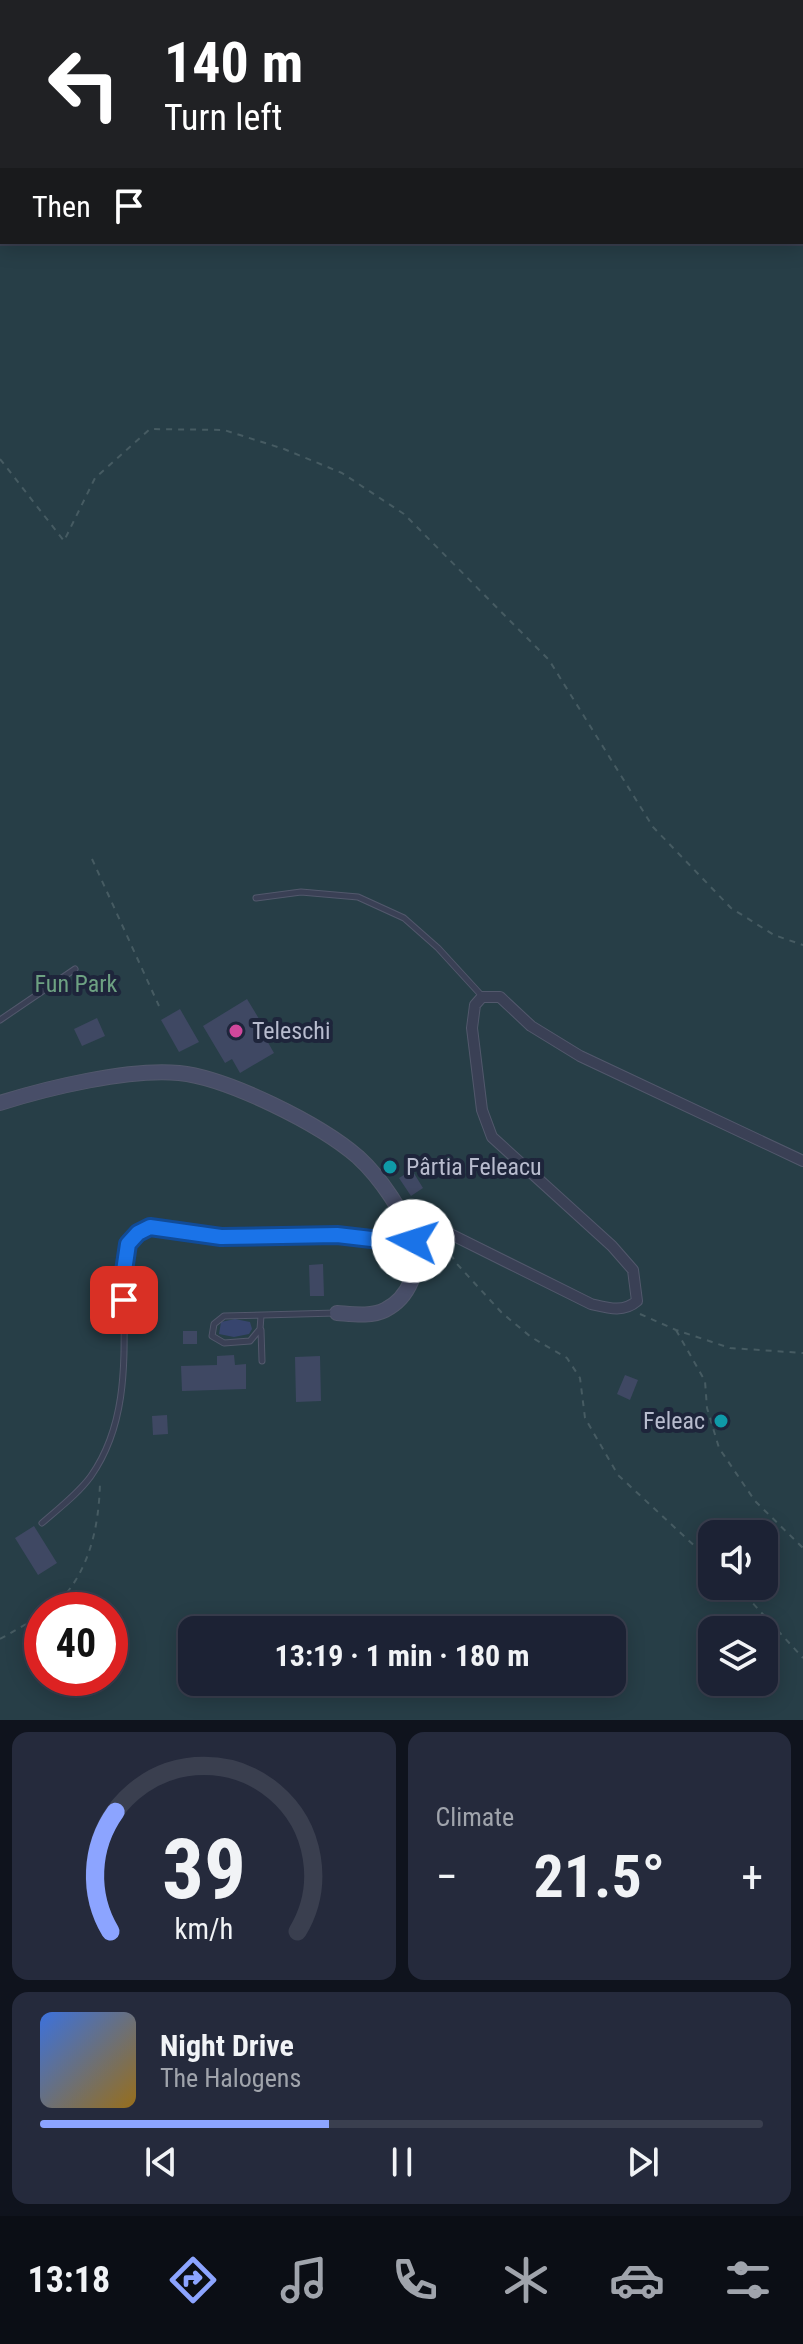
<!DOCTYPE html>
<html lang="en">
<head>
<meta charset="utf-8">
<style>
  body { margin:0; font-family:"Roboto Condensed",sans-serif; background:#252a3c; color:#f1f3f6; height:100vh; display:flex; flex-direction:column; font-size:30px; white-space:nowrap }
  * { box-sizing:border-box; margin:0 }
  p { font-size:26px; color:#a0a4ac }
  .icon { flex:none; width:44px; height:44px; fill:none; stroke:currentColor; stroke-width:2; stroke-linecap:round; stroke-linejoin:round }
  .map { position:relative; height:1720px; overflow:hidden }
  .sheet { display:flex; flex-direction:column; gap:12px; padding:12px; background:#0f131d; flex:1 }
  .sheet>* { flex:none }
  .guide { position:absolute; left:0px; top:0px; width:804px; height:244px; box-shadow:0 4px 20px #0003,0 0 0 2px #3a3f4f; background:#202124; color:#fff; overflow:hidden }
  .tools { position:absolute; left:698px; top:1520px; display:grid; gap:16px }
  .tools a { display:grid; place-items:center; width:80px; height:80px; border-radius:16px; background:#1c2234; box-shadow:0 4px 20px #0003,0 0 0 2px #3a3f4f; font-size:40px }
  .speed { position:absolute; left:24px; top:1592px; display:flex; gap:16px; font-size:40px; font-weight:700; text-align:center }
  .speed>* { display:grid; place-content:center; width:104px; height:104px; border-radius:50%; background:#1c2234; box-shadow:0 4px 20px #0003,0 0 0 2px #3a3f4f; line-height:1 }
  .speed .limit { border:12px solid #d22; background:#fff; color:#111 }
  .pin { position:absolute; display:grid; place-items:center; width:68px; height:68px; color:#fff; margin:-34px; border-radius:16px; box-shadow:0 4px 12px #0006 }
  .me { position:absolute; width:88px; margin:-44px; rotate:275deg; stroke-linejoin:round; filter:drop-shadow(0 0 6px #0008) }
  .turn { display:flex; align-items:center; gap:28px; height:168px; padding:0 32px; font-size:36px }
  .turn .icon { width:104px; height:104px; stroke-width:2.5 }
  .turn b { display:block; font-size:56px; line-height:68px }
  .then { display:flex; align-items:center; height:76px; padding:0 32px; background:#0003; gap:16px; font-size:30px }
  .big { font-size:60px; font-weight:700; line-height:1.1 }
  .sheet .widget { flex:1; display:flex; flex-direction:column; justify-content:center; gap:12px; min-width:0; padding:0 28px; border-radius:16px; background:#252a3c }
  .sheet .dial { align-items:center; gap:0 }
  .dial svg { height:208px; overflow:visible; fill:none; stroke:#3a3f4f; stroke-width:7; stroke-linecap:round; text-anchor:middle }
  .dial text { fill:#f1f3f6; stroke:none }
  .song { display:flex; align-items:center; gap:24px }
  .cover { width:96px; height:96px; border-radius:12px; background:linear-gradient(135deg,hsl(220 70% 55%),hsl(40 70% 35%)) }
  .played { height:8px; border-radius:4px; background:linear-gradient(90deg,#8ca4ff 40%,#3a3f4f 40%) }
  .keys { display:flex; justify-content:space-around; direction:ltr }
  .heat { display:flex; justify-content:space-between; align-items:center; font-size:44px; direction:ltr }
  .sheet .tiles { flex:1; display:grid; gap:12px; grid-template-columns:1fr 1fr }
  .widget:last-child { grid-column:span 2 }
  .trip { position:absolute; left:178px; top:1616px; width:448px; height:80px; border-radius:16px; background:#1c2234; box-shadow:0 4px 20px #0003,0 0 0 2px #3a3f4f; font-weight:700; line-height:80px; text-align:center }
  .tabs { display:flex; height:128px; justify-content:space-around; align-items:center; background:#0b0e15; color:#a0a4ac }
  .tabs .icon { width:56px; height:56px }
  .tabs .current { color:#8ca4ff }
  .tabs b { font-size:36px; color:#f1f3f6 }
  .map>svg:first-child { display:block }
  .green { fill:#273e47; fill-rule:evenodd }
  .water { fill:#37456e }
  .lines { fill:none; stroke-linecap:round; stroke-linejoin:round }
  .stream { stroke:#37456e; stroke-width:4 }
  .building { fill:#3f4863 }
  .lane-casing { stroke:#52586c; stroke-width:7 }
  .street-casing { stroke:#52586c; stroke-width:12 }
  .secondary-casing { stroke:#52586c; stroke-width:16 }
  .path { stroke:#465b62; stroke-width:2; stroke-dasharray:6 6; stroke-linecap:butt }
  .lane { stroke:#3a4055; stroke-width:5 }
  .street { stroke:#3a4055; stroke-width:10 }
  .secondary { stroke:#484e68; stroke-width:14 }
  .route-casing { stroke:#114b97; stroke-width:20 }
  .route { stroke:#1a73e8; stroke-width:14 }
  .hotel-dot { fill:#d1479c; stroke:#1e253b; stroke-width:3 }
  .culture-dot { fill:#0f9aa8; stroke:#1e253b; stroke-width:3 }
  .labels { text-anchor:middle; stroke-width:8; stroke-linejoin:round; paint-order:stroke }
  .park-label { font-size:24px; fill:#6da182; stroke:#1e253b }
  .poi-label { font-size:24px; fill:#b8bcce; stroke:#1e253b; text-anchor:start }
</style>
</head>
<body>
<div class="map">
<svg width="803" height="1720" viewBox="0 0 803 1720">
  <rect width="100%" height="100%" fill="#252d46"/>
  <path class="green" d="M0,0H803V1720H0ZM2,2H802V242H2ZM712,1534H764V1586H712ZM42,1610H110V1678H42ZM192,1630H612V1682H192ZM712,1630H764V1682H712Z"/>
  <path class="water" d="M235,1319L250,1322L252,1329L249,1334L234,1337L219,1334L221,1322Z"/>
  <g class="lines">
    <path class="stream" d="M706,0L712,2
      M767,2L769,0"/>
  </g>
  <path class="building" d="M116,976L120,982L104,991L100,984Z
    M247,999L270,1037L266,1039L274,1053L240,1073L232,1059L225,1063L203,1026Z
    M180,1009L199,1042L179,1052L161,1020Z
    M97,1018L105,1036L82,1046L74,1029Z
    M412,1170L423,1188L411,1196L399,1178Z
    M323,1264L324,1296H310L309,1265Z
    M183,1331H197V1344H183Z
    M234,1355L235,1365L246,1364V1389L182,1391L181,1366L217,1365V1356Z
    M320,1356L321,1401L296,1402L295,1357Z
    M625,1375L638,1380L630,1400L617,1394Z
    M167,1415L168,1434L153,1435L152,1416Z
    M34,1526L57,1563L38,1575L15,1538Z"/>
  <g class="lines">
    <defs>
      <path id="lane" d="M256,898L301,892L358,897L404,918L438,948L482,996
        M0,1020L75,969
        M261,1316L260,1329L250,1341L224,1343L212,1336L214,1324L224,1316L336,1313
        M261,1330L262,1361
        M42,1523C59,1508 78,1494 91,1476C137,1410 120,1329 125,1254L132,1240L150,1227L221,1237L337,1235L380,1240L406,1229"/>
      <path id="street" d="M398,1208L591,1304C608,1308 623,1313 637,1301L633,1270L612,1246L492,1137L482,1110L472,1028L475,1005L482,997H500L531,1026L580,1056L803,1161"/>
      <path id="secondary" d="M0,1103C47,1088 130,1068 179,1073C228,1078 320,1124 358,1157C380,1177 406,1215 414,1243C421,1268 409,1298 385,1310C371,1317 352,1314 337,1313"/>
    </defs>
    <use href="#lane" class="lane-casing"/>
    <use href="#street" class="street-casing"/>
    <use href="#secondary" class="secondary-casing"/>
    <path class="path" d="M0,4L2,0
      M0,459L64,541L95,478L150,429L224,430L284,449L342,473L404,514L549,660L653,827L731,908L774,935L803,945
      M92,859L159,1006
      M444,1244L457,1264L502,1313L531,1337L567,1358L580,1378L585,1418L618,1475L712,1562
      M640,1314L676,1330L730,1348L803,1353
      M676,1330L705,1381L707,1408L719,1448L755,1501L803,1548
      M737,1586L803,1658
      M50,1610C88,1578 99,1530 100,1482
      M0,1639L42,1615"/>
    <use href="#lane" class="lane"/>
    <use href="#street" class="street"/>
    <use href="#secondary" class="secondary"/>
  </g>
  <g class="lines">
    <defs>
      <path id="route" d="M124,1300V1271L128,1244L138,1233L150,1227L221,1237L337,1235L380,1240L407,1229L413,1241"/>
    </defs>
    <use href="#route" class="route-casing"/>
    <use href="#route" class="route"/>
  </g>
  <circle class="hotel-dot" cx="236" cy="1031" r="8"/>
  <g class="culture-dot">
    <circle cx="390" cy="1167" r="8"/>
    <circle cx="721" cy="1421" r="8"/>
  </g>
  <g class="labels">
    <g class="park-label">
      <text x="76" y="992">Fun Park</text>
    </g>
    <g class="poi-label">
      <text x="252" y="1039">Teleschi</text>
      <text x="406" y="1175">Pârtia Feleacu</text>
      <text x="705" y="1429" text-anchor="end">Feleac</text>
    </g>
  </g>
</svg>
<div class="tools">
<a><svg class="icon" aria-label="sound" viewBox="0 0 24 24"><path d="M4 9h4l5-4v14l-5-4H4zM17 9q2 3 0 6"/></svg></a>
<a><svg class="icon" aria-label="layers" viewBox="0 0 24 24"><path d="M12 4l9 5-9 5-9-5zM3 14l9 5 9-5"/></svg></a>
</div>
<div class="speed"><div class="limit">40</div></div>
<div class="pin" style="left:124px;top:1300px;background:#d93025"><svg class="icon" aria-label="arrive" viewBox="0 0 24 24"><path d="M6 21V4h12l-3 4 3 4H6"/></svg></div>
<svg class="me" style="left:413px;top:1241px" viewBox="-20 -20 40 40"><circle r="19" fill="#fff"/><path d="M0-13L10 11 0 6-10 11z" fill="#1a73e8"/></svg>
<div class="trip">13:19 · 1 min · 180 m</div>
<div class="guide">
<div class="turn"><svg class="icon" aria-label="left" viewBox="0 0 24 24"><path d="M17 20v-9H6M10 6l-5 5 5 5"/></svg><div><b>140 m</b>Turn left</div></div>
<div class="then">Then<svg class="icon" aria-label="arrive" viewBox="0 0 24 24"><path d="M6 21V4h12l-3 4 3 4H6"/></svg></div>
</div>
</div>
<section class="sheet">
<div class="tiles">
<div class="widget dial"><svg viewBox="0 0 100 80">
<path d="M14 69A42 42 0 1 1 86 69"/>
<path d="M14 69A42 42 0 0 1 16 23" stroke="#8ca4ff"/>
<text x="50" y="56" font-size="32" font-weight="700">39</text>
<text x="50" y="72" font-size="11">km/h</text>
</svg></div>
<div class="widget"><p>Climate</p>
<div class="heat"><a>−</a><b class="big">21.5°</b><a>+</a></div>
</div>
<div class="widget">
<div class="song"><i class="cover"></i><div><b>Night Drive</b><p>The Halogens</p></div></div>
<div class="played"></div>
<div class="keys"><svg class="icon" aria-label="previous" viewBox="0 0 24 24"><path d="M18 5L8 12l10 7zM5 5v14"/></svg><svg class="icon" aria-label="pause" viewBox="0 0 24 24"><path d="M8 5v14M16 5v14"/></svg><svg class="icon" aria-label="next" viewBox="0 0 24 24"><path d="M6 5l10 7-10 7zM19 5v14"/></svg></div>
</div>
</div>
</section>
<nav class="tabs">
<b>13:18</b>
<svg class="icon current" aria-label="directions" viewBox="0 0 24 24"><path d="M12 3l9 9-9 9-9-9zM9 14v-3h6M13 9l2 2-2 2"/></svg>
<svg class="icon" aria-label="music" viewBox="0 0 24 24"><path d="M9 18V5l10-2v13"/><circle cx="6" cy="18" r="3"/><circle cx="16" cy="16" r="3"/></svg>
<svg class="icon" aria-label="phone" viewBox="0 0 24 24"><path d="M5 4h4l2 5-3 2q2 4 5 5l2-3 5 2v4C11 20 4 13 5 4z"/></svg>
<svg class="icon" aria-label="climate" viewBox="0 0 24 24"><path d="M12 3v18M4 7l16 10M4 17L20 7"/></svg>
<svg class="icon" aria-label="car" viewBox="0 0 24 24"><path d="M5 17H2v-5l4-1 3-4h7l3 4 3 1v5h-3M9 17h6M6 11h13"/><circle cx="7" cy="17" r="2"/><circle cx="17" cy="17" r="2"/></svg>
<svg class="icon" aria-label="filters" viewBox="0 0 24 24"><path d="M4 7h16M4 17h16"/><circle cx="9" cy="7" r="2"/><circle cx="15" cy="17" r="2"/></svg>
</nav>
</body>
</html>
